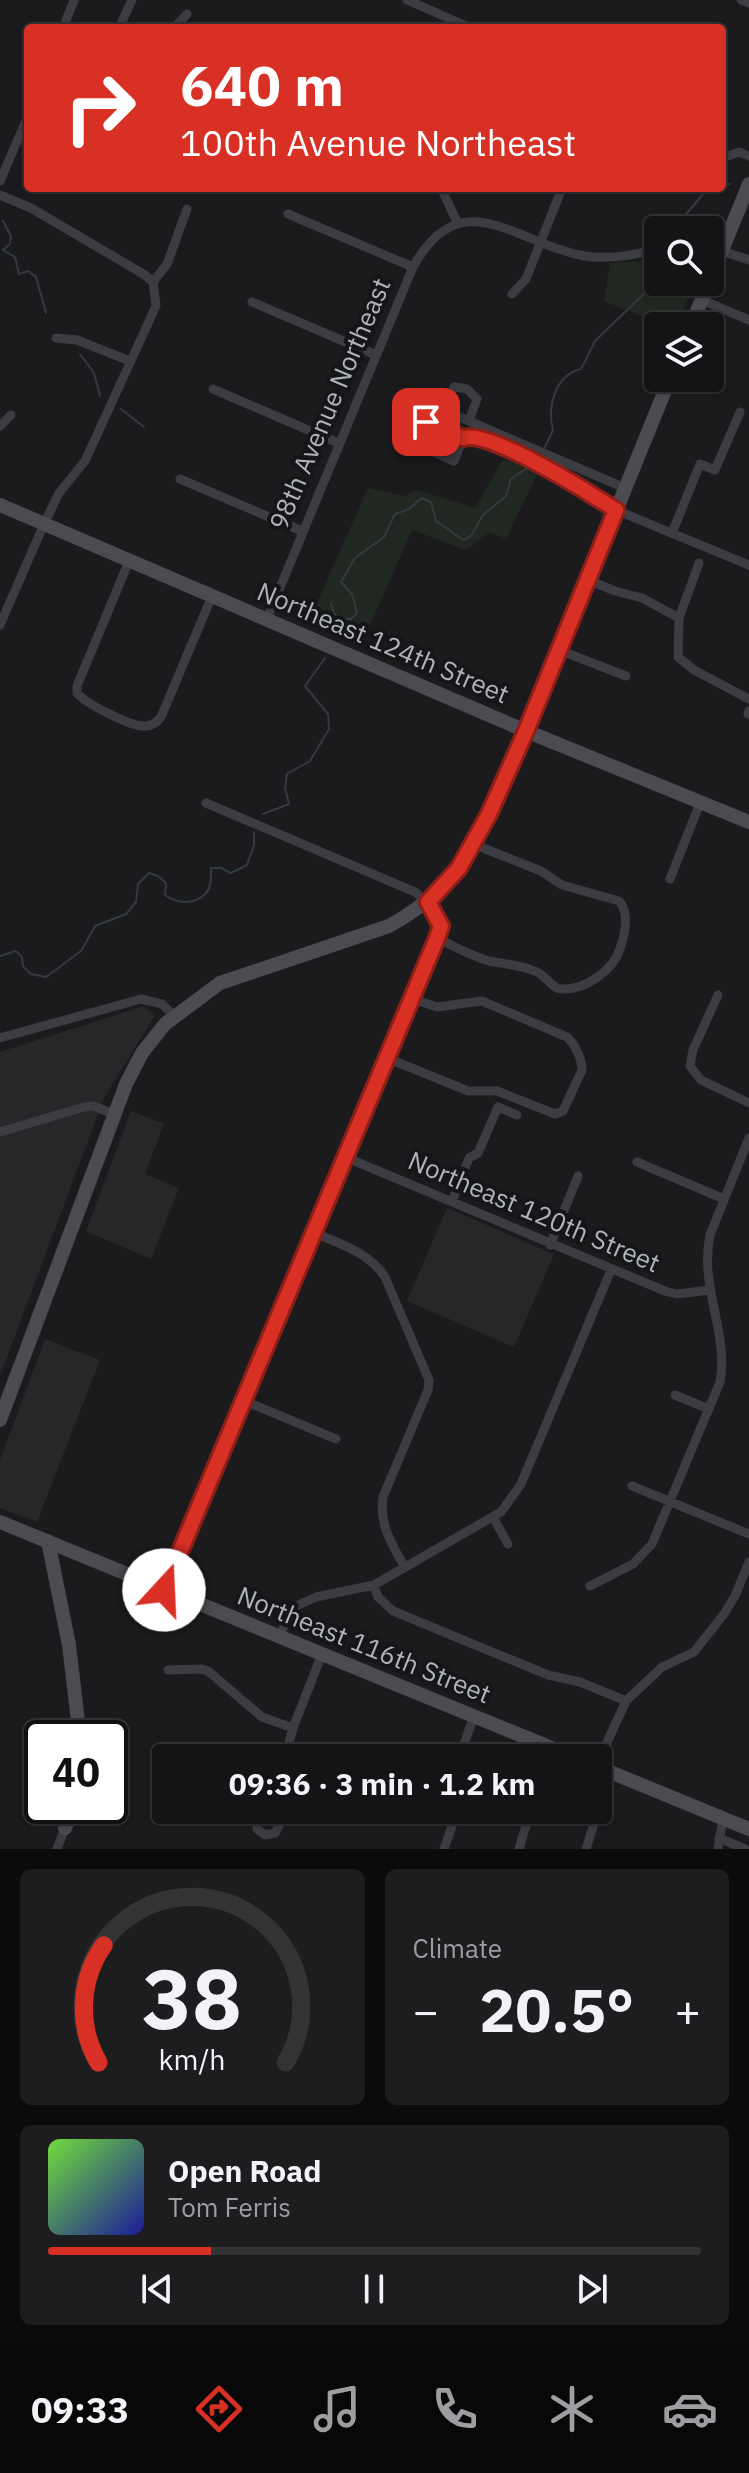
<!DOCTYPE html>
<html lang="en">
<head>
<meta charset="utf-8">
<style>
  body { margin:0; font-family:"IBM Plex Sans",sans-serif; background:#1d1d1f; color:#f1f3f6; height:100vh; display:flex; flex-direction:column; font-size:30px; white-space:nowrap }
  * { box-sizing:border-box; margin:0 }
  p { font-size:26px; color:#9d9ea1 }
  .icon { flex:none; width:44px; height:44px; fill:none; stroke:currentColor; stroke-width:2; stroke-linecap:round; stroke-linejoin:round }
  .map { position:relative; height:1849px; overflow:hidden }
  .sheet { display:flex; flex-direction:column; gap:20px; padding:20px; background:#0b0b0c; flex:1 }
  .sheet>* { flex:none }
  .banner { position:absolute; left:24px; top:24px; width:702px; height:168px; border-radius:8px; box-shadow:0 2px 6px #0004,0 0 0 2px #333335; background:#d93025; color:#fff; overflow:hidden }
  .tools { position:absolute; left:644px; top:216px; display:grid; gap:16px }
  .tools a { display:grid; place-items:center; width:80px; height:80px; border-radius:8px; background:#141416; box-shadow:0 2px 6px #0004,0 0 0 2px #333335; font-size:40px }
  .speed { position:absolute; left:24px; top:1720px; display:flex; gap:16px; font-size:40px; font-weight:700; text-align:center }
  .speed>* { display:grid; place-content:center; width:104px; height:104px; border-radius:50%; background:#141416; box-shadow:0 2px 6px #0004,0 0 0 2px #333335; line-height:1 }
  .speed .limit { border:4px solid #111; border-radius:12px; background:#fff; color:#111 }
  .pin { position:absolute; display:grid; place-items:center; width:68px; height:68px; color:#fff; margin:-34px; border-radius:16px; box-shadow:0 4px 12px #0006 }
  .me { position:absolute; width:88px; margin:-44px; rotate:20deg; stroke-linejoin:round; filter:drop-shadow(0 0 6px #0008) }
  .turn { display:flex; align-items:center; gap:28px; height:168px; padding:0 24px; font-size:36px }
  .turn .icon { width:104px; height:104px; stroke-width:2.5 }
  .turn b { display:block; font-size:56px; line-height:68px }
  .big { font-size:60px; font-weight:800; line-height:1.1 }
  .sheet .card { flex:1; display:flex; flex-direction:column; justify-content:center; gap:12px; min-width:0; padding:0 28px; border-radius:12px; background:#1d1d1f }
  .sheet .dial { align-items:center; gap:0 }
  .dial svg { height:208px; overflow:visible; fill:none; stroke:#333335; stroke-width:7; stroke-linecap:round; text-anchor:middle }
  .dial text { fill:#f1f3f6; stroke:none }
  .song { display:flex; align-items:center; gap:24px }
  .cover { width:96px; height:96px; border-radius:12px; background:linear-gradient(135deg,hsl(100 70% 55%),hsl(240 70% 35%)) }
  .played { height:8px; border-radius:4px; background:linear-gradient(90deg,#d93025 25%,#333335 25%) }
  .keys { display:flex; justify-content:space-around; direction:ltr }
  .heat { display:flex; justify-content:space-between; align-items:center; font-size:44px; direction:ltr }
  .sheet .tiles { flex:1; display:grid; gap:20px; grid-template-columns:1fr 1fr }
  .card:last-child { grid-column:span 2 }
  .trip { position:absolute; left:152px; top:1744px; width:460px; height:80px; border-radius:8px; background:#141416; box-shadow:0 2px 6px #0004,0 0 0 2px #333335; font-weight:800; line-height:80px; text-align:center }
  .tab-bar { display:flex; height:128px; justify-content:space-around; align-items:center; background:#080809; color:#9d9ea1 }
  .tab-bar .icon { width:56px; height:56px }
  .tab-bar .on { color:#d93025 }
  .tab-bar b { font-size:36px; color:#f1f3f6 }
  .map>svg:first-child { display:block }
  .built { fill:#27272a }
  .green { fill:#202821 }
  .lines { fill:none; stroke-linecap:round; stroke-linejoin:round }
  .stream { stroke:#313b41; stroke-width:2 }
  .street { stroke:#3c3d42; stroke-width:9 }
  .secondary { stroke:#4a4c52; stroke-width:14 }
  .route-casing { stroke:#8d1f18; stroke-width:20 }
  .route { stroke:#d93025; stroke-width:14 }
  .labels { text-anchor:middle; stroke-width:8; stroke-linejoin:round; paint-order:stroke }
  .street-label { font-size:26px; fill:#aeb3bc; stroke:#161618 }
</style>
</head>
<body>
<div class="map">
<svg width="749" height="1849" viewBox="0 0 749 1849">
  <rect width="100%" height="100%" fill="#1b1b1d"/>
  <path class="built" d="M144,1006L155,1015L104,1098L0,1376V1052Z
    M131,1111L164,1124L145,1174L179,1188L151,1259L86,1231Z
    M447,1208L554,1254L514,1347L407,1301Z
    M45,1339L100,1360L37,1522L0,1508V1460Z"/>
  <path class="green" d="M658,257V282H694L677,326H666L604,301L610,263L647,261Z
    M503,460L526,464L539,471L506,539L489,532L466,550L412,530L361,646L308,623L368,488L404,496L417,490L475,508Z"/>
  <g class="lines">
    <path class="stream" d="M722,185L730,184
      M3,221L11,236L10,244L3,250L15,257L19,274L28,271L36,277L46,313
      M673,230L708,188
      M80,354L94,373L100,396
      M121,409L144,427
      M543,451L553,430C547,407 555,375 581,369L595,341L650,288L658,266
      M331,604L335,615L343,619
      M338,637L343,619H351L357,613L352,594L341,582L355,558L384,537L395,514L409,509L422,498L431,502L436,521L463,540L471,536L483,515L506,496L511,479L532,465
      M263,814L289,804L285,788L287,774L310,761L329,729L328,714L305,686L325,658
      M0,956L16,951L22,957L23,966L31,974L46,977L81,951L95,926L126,914L136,902L138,884L149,873L158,876L166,883L165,895C177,904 195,905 206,893C212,887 211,875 211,868H221L231,873L247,865L254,845V832"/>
    <path class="street" d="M407,0L471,28
      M741,0L749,3
      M63,28L74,0
      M119,28L132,0
      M174,28L187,14
      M722,158L739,152L749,156
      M0,181L28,116
      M441,188L457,222
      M0,195L31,208L145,275L153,282
      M288,214L413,267
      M710,247L749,260
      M512,294L526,279L562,188
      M702,300L749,320
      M252,302L376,355
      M56,338L77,340L130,361
      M213,389L338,443
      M469,421L477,399L467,389L454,387L443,410L625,488
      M0,426L11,415
      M463,438L454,461L417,445L426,422L463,438L470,436L483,440L542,465L616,510L749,565
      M180,479L302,531
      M672,533L700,464L715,470L740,412
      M129,561L77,686V693C86,704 130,726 144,726C152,726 156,723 161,717L212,596
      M699,563L679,618L678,657L694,670L749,699
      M588,580L615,591L642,598L679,618
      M267,619L413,267C462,179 515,244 585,256C609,260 635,255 658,249
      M0,625L44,524L59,493L85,461L156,306L153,282L167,264L187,209
      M559,650L626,676
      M748,714L749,711
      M206,803L415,892L428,902
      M670,879L700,803
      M437,938C453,946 471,956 489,961C505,964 521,965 537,972C546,976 552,989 562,989C586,990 613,970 620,949C625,934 630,913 619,901L562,885L541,871L473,844
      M718,995L693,1050L690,1066L701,1080L749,1103
      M0,1038L141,999L162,1004L173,1015
      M387,1058L468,1091H497L555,1114L563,1111L582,1070C582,1059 575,1044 567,1037L482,1001L437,1007L413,999
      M0,1132L84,1107L93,1106L114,1114
      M345,1157L665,1291L677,1294L709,1290
      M637,1162L724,1199
      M452,1202L469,1158L478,1153L498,1107L517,1115
      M312,1232C338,1243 369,1252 385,1277L429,1380L428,1390L383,1497C379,1524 391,1543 404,1566
      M550,1245L578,1176
      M675,1395L709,1409
      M242,1400L336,1439
      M632,1486L749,1534
      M493,1517L508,1544
      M374,1585L378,1597L393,1611L548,1675L580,1682L626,1701
      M590,1586L633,1564L652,1544L720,1382C729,1333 699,1286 710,1235L749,1138
      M280,1637L286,1620L296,1606L316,1597L374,1585L501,1512L521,1484L611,1270
      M168,1670L202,1669L208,1671L262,1717L293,1728
      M285,1758L293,1728L322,1654
      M399,1758L403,1754H408L411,1758
      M459,1758L474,1716
      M531,1758L540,1743
      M598,1762L626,1701L662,1667L694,1652L724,1614L735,1596L749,1562
      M262,1810L257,1821V1829L265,1835L275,1833L281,1822L279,1810
      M719,1838L745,1849
      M57,1849L65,1828
      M444,1849L452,1826L453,1810
      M519,1849L529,1815L527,1810
      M586,1849L603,1795L598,1793
      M718,1849L723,1818"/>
    <path class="secondary" d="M710,280L749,184
      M691,326L709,282
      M0,505L526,731L749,822
      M0,1420L126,1084L142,1053L165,1024L220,983L389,926C416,911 439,894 458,869C495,818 522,741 546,682C588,581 629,479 670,378
      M0,1522L576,1758
      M48,1541L69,1645L80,1738
      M164,1590L439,933L441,926L428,902
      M598,1767L749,1829
      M65,1828L74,1806"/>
  </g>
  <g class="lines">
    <defs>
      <path id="route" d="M164,1590L437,938L441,926L428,902L459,868L489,814L526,731L616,510C591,494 490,429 463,438L426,422"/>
    </defs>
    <use href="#route" class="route-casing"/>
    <use href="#route" class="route"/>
  </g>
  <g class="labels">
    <g class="street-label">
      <text transform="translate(330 404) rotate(-67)" y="9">98th Avenue Northeast</text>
      <text transform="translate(383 643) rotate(23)" y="9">Northeast 124th Street</text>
      <text transform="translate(534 1212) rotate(23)" y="9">Northeast 120th Street</text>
      <text transform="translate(364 1645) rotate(22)" y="9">Northeast 116th Street</text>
    </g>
  </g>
</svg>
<div class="tools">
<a><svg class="icon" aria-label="search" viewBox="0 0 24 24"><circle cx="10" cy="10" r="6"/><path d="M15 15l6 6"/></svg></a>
<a><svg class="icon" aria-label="layers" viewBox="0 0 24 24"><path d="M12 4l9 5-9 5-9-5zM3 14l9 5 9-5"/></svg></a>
</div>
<div class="speed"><div class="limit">40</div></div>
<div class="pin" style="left:426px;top:422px;background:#d93025"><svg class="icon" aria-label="arrive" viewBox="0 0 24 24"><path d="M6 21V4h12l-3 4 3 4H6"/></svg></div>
<svg class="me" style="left:164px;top:1590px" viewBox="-20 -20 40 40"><circle r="19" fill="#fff"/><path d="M0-13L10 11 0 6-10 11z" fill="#d93025"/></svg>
<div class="trip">09:36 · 3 min · 1.2 km</div>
<div class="banner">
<div class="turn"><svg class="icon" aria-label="right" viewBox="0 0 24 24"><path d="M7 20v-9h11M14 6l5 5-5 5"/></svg><div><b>640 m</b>100th Avenue Northeast</div></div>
</div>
</div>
<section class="sheet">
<div class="tiles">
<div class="card dial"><svg viewBox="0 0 100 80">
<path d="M14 69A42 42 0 1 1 86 69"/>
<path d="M14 69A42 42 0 0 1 16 24" stroke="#d93025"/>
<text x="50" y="56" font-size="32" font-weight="700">38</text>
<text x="50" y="72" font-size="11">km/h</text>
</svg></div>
<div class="card"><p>Climate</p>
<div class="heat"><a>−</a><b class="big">20.5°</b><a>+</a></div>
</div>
<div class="card">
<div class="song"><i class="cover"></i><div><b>Open Road</b><p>Tom Ferris</p></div></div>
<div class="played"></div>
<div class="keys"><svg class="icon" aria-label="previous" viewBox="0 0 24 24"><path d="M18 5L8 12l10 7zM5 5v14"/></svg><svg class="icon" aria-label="pause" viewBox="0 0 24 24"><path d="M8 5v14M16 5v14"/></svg><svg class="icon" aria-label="next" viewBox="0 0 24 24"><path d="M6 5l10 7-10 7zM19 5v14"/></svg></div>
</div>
</div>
</section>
<nav class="tab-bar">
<b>09:33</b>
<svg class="icon on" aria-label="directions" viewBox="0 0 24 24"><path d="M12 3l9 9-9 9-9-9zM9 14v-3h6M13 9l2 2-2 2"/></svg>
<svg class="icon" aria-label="music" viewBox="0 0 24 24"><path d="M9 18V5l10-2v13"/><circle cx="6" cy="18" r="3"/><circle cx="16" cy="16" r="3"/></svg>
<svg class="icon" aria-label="phone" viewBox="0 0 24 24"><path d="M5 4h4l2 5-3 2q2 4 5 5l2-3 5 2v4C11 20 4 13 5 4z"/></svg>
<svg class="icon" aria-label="climate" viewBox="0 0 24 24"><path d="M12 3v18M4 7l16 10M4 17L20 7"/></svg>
<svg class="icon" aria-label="car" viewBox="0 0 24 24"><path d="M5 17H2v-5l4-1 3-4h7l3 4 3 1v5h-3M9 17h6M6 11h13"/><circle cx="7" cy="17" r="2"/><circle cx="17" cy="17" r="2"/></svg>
</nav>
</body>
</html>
